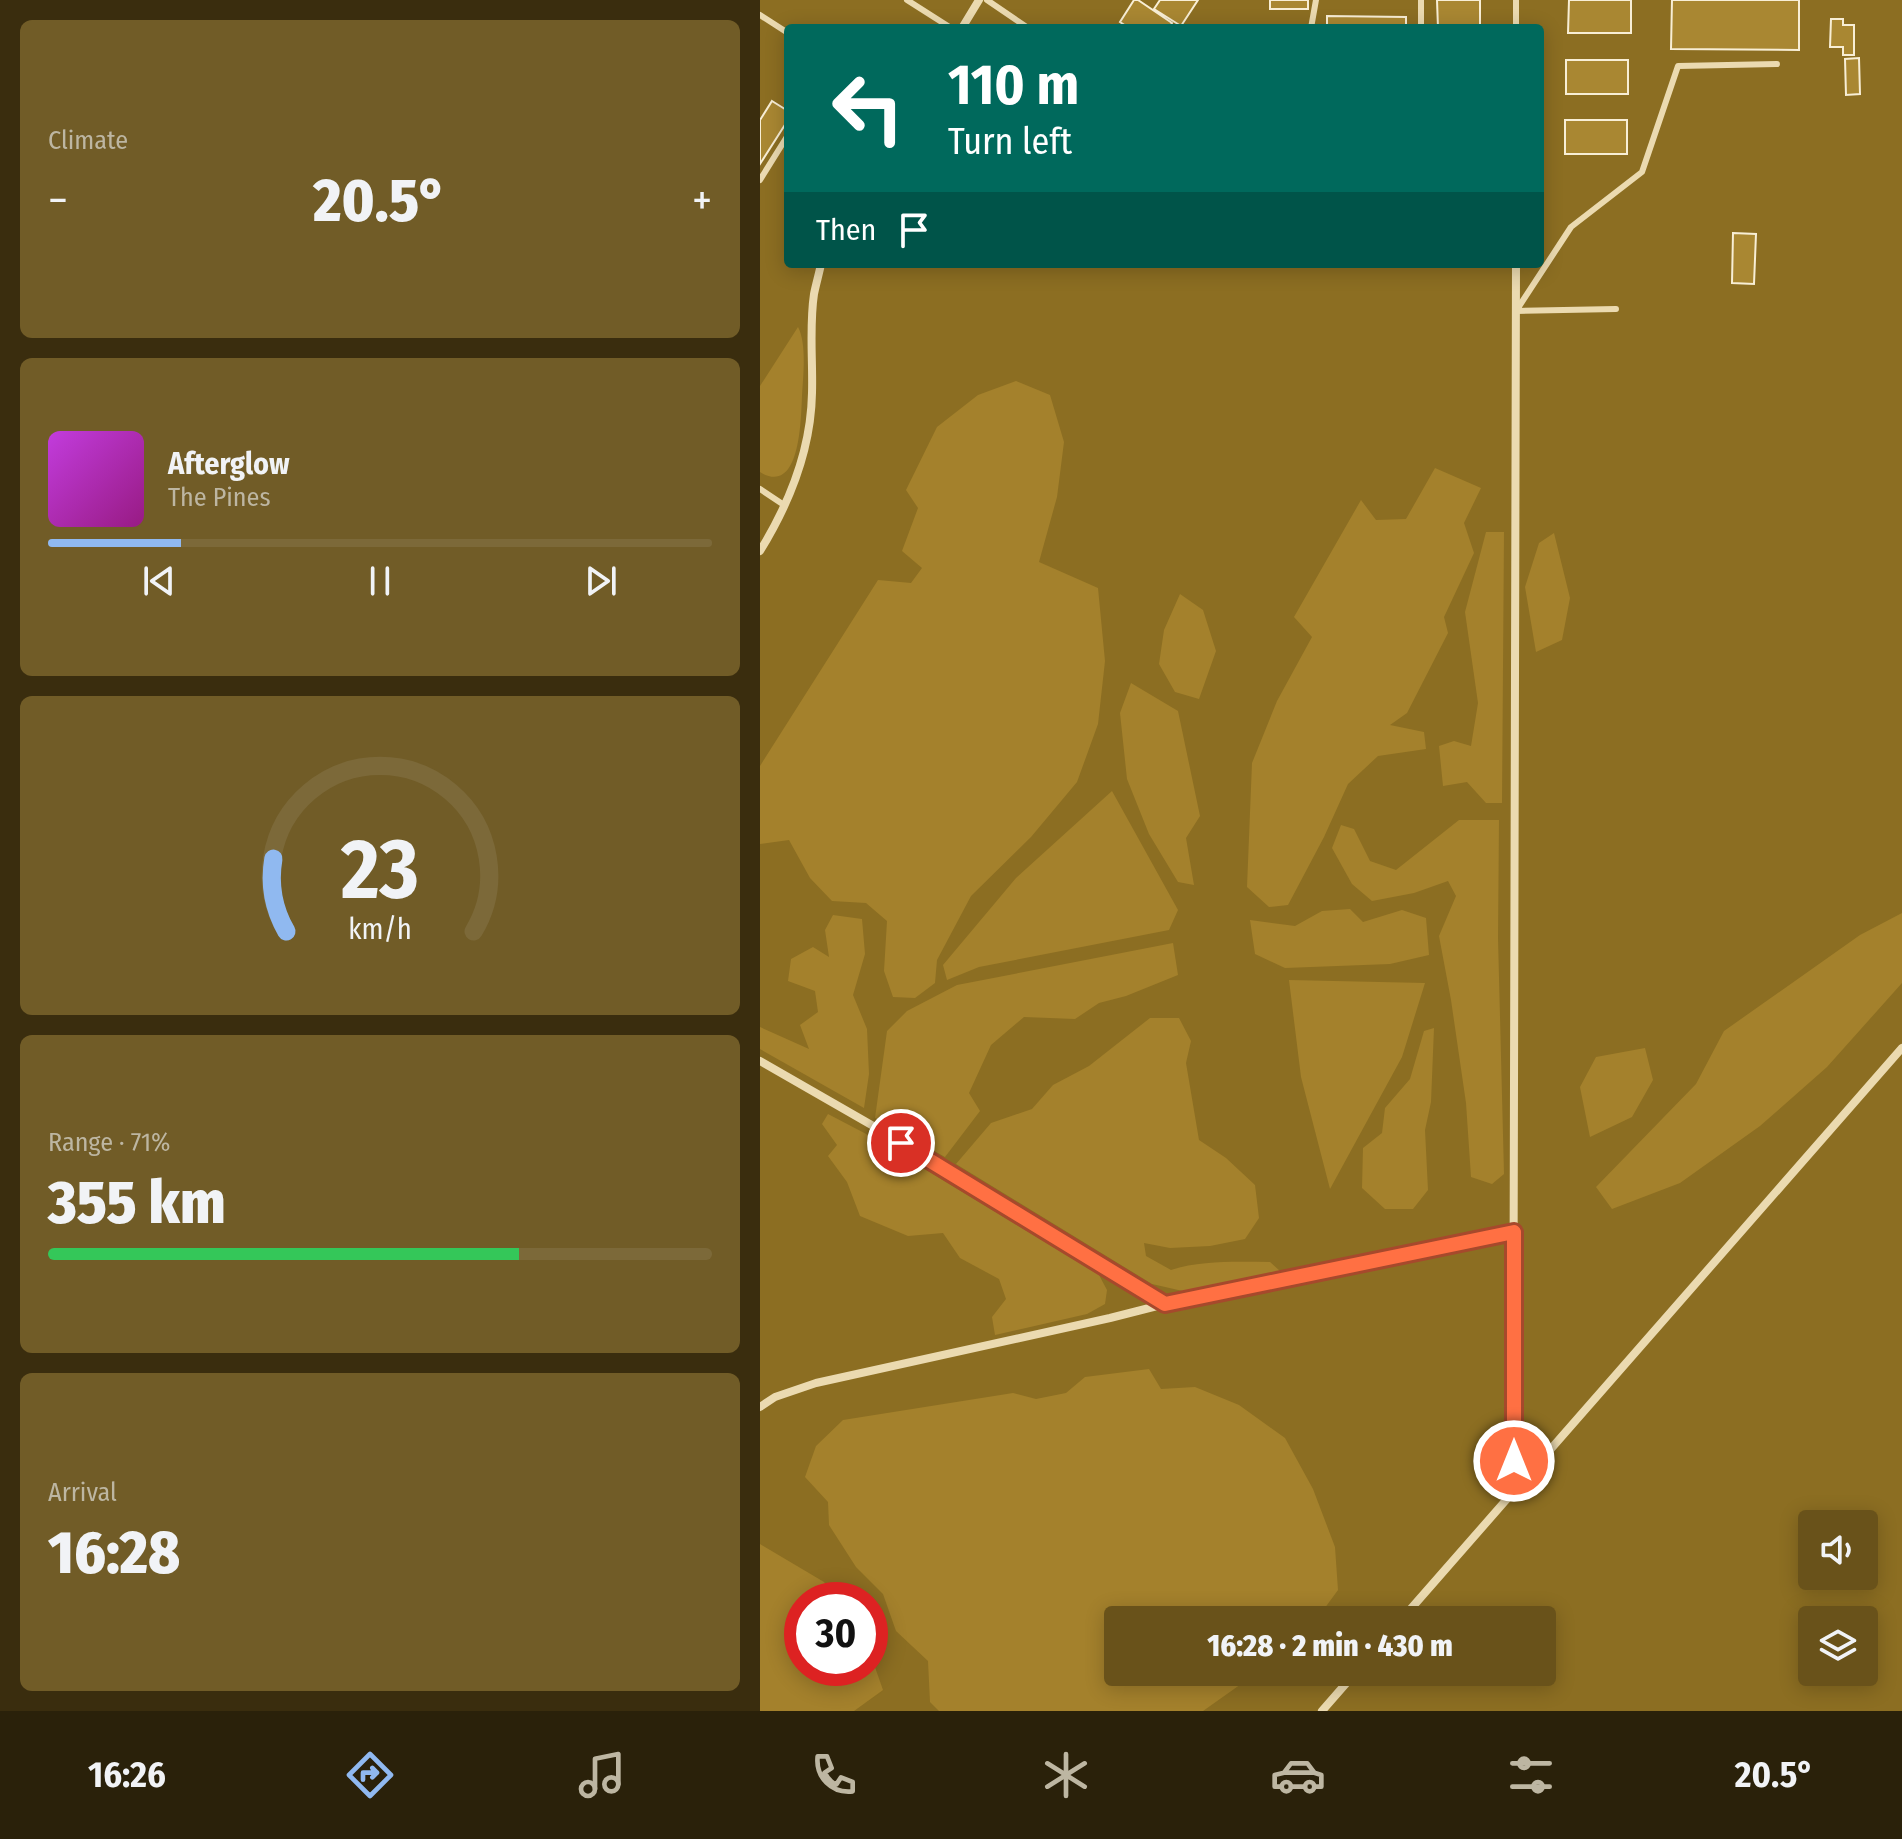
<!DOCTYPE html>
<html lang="en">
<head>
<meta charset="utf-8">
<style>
  body { margin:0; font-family:"Fira Sans Condensed",sans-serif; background:#715c27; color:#f1f3f6; height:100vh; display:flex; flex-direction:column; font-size:30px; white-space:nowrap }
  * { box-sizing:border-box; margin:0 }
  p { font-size:26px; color:#bdb6a2 }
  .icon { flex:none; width:44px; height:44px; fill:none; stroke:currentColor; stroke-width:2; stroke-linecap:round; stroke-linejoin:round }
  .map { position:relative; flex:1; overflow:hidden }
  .drawer { display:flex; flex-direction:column; gap:20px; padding:20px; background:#3a2d0e; width:760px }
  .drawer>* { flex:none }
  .banner { position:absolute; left:24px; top:24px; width:760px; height:244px; border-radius:8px; box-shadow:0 4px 20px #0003; background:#00695c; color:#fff; overflow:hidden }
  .controls { position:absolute; left:1038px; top:1510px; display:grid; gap:16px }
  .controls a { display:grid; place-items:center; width:80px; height:80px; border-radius:8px; background:#69521a; box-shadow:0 4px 20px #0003; font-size:40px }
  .speed { position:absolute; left:24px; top:1582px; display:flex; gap:16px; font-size:40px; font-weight:700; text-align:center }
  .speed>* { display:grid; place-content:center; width:104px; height:104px; border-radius:50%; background:#69521a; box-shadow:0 4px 20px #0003; line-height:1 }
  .speed .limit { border:12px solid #d22; background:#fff; color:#111 }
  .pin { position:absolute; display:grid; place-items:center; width:68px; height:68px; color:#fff; margin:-34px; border:4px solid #fff; border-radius:50%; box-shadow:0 2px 8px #0007 }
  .me { position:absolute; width:88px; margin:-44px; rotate:0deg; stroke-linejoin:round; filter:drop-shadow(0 0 6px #0008) }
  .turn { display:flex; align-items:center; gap:28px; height:168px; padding:0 32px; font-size:36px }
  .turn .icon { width:104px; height:104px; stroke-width:2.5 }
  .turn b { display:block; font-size:56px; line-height:68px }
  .then { display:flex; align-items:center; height:76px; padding:0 32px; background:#0003; gap:16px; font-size:30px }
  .big { font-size:60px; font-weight:800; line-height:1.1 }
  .drawer .card { flex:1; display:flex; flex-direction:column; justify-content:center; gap:12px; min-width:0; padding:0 28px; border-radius:12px; background:#715c27 }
  .drawer .dial { align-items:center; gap:0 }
  .dial svg { height:208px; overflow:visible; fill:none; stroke:#7c6939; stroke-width:7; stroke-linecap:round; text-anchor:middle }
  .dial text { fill:#f1f3f6; stroke:none }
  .song { display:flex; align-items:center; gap:24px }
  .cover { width:96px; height:96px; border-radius:12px; background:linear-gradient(135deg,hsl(290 70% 55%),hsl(310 70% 35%)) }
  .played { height:8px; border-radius:4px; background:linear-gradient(90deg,#90b9f0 20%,#7c6939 20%) }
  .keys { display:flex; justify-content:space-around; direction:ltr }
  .heat { display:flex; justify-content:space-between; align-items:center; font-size:44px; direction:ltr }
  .charge { height:12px; border-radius:6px; background:linear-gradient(90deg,#34c759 71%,#7c6939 0) }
  .trip { position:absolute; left:344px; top:1606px; width:452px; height:80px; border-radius:8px; background:#69521a; box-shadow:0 4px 20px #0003; font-weight:800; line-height:80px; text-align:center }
  .tabs { display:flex; height:128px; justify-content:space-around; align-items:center; background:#2a210a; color:#bdb6a2 }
  .tabs .icon { width:56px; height:56px }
  .tabs .current { color:#90b9f0 }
  .tabs b { font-size:36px; color:#f1f3f6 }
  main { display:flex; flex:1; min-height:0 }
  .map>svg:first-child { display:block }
  .green { fill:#a4812c }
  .building { fill:#a98732; stroke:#f8eed5; stroke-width:2 }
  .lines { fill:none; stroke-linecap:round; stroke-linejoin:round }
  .service { stroke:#ebdab0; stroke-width:6 }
  .minor { stroke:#ebdab0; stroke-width:8 }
  .route-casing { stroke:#a6492c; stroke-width:20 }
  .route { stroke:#ff7043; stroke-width:14 }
</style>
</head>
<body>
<main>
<section class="drawer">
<div class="card"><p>Climate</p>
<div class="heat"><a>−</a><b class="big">20.5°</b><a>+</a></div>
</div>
<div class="card">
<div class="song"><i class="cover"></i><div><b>Afterglow</b><p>The Pines</p></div></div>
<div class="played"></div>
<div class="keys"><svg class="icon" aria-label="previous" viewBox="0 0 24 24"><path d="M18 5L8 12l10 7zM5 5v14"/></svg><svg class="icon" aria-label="pause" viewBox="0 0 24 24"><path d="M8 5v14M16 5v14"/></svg><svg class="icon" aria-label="next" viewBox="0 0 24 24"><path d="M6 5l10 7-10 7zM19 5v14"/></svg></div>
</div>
<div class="card dial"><svg viewBox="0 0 100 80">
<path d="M14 69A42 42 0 1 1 86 69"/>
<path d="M14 69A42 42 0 0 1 9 41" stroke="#90b9f0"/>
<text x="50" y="56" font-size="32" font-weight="700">23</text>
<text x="50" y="72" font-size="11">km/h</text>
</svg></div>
<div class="card"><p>Range · 71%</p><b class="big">355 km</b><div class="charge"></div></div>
<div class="card"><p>Arrival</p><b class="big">16:28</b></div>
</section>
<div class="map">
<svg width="1142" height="1711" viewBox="0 0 1142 1711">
  <rect width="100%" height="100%" fill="#8c6e22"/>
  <path class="green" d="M38,327C47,344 43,377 42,396C41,417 41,497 0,472V386Z
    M256,381L290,395L304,442L297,497L279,562L338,588L345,661L338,724L317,782L271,837L211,896L177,960L175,983L155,998L133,997L124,971L127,921L106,903L72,901L50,878L29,840L0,844V766L118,580L151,583L162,568L142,551L158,508L146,490L177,427L218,395Z
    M675,468L721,488L704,523L714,553L684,617L688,633L647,713L630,725L664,732L666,749L618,756L588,784L564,837L528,905L509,907L487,887L492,763L517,701L552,637L534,617L601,500L616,520L646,519Z
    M726,532H744L742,803H726L707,782L683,786L679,746L694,741L711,746L718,703L705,612Z
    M794,533L810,598L802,640L776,652L765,587L779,543Z
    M420,594L443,610L456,651L439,699L415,692L399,664L404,630Z
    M371,683L418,711L440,816L426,838L434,885L418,882L389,834L367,779L360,713Z
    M352,791L418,910L409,930L219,967L187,980L183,965L256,878Z
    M699,820H739L738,938L744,1174L732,1184L711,1177L706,1103L691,1000L679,936L696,896L688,881L654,893L612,901L592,884L572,848L581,825L594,829L610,861L636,870Z
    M590,909L603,922L642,910L666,918L669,955L630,964L525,968L495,954L490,920L535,926L562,911Z
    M1142,913V983L1067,1067L1000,1126L920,1183L852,1209L836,1187L936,1084L964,1031L1100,935Z
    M73,915L102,919L105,954L93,995L107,1029L109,1074L104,1108L0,1049V1027L49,1049L40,1025L58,1012L55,991L28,981L31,959L53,947L69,957L65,930Z
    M413,943L418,975L366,996L339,1003L315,1019L264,1017L231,1045L209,1093L220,1111L185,1157L115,1118L127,1031L147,1011L197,985Z
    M529,980L665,983L642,1057L570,1189L541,1077Z
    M390,1018H419L431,1041L426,1063L439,1140L466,1158L495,1185L499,1218L485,1239L450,1246L410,1248L384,1243L386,1256L411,1270C443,1260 476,1262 510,1262L520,1271L427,1292L392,1284L196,1164L231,1123L272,1109L293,1085L329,1066Z
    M674,1028L671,1102L665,1130L668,1190L653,1209H625L602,1188L603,1148L622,1133L625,1108L650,1079L664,1031Z
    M885,1048L893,1080L872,1117L830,1137L820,1087L836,1057Z
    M68,1114L110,1136L339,1275L347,1290L345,1304L327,1314L235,1335L232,1317L246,1299L239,1279L200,1258L183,1233L148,1236L100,1216L87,1182L68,1156L77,1145L62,1124Z
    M389,1369L401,1389L435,1387L479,1405L525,1438L553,1489L575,1547L578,1590L556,1620H358V1672H498L443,1711H179L170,1702L168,1661L136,1631L123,1594L96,1567L69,1525L68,1502L45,1477L56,1446L83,1420L253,1393L276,1399L306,1393L325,1377Z
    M0,1544L64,1582L78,1600H42V1668H110V1653L123,1690L94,1711H0Z"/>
  <path class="building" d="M374,0H378L412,23L409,28H369L360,22Z
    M400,0H438L421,26L394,9Z
    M510,0H548V9H510Z
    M677,0H720V28H678Z
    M809,0H871V33H808Z
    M912,0H1039V50L911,49Z
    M567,16L646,17V28H567Z
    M1071,19H1083V25H1094V55H1083V47H1070Z
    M1099,58L1100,94L1086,95L1085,59Z
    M806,60H868V94H806Z
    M12,101L28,111V120L0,164V120Z
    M805,120H867V154H805Z
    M973,233L996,234L994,284L972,283Z"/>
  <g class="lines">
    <path class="service" d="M147,0L191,28
      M227,0L268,28
      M661,0V28
      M756,0V28
      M0,15L28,33
      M551,28L556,0
      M0,180L28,135
      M756,311L811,227L882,172L918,66L1017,64
      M756,311L856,309
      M0,489L24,505"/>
    <path class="minor" d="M202,28L219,0
      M0,551C29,504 51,449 52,393C53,361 49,327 54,294C56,284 59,274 61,264
      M0,1061L115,1127L405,1304
      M0,1407L15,1397L56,1383L350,1318L405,1304L754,1232
      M753,1492L756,264
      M641,1620L1142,1048
      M562,1711L596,1672"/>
  </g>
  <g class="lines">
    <defs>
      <path id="route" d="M141,1143L405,1304L754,1232V1461"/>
    </defs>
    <use href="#route" class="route-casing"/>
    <use href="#route" class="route"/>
  </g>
</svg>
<div class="controls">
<a><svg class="icon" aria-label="sound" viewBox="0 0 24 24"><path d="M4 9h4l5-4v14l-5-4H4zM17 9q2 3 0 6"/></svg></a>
<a><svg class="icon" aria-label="layers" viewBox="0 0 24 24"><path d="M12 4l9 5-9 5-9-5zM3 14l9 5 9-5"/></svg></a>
</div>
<div class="speed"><div class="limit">30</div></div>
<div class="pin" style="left:141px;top:1143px;background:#d93025"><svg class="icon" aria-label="arrive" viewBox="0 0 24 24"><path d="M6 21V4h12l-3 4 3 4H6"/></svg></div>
<svg class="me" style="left:754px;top:1461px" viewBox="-20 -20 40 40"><circle r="17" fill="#ff7043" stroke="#fff" stroke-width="3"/><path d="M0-11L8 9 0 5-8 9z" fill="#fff"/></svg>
<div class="trip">16:28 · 2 min · 430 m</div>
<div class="banner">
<div class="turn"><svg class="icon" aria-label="left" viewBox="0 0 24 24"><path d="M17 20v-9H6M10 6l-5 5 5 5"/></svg><div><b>110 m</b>Turn left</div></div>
<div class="then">Then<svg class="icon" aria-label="arrive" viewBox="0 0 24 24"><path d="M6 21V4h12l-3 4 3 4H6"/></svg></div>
</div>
</div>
</main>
<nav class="tabs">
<b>16:26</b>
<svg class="icon current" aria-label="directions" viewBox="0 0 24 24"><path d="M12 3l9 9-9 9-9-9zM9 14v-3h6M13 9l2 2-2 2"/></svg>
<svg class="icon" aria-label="music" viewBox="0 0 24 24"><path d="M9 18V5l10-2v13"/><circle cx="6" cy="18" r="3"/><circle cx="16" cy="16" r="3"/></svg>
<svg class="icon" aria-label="phone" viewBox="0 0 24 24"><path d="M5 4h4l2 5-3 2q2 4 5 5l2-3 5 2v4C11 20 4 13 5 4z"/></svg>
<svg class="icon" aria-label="climate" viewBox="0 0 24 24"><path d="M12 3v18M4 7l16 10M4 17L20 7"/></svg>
<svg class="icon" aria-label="car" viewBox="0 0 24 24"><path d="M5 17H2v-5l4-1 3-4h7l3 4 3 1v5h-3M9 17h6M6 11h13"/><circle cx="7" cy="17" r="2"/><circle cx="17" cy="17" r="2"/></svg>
<svg class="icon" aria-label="filters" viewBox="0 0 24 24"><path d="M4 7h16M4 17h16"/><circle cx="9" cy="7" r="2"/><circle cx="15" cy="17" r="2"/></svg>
<b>20.5°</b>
</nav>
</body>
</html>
